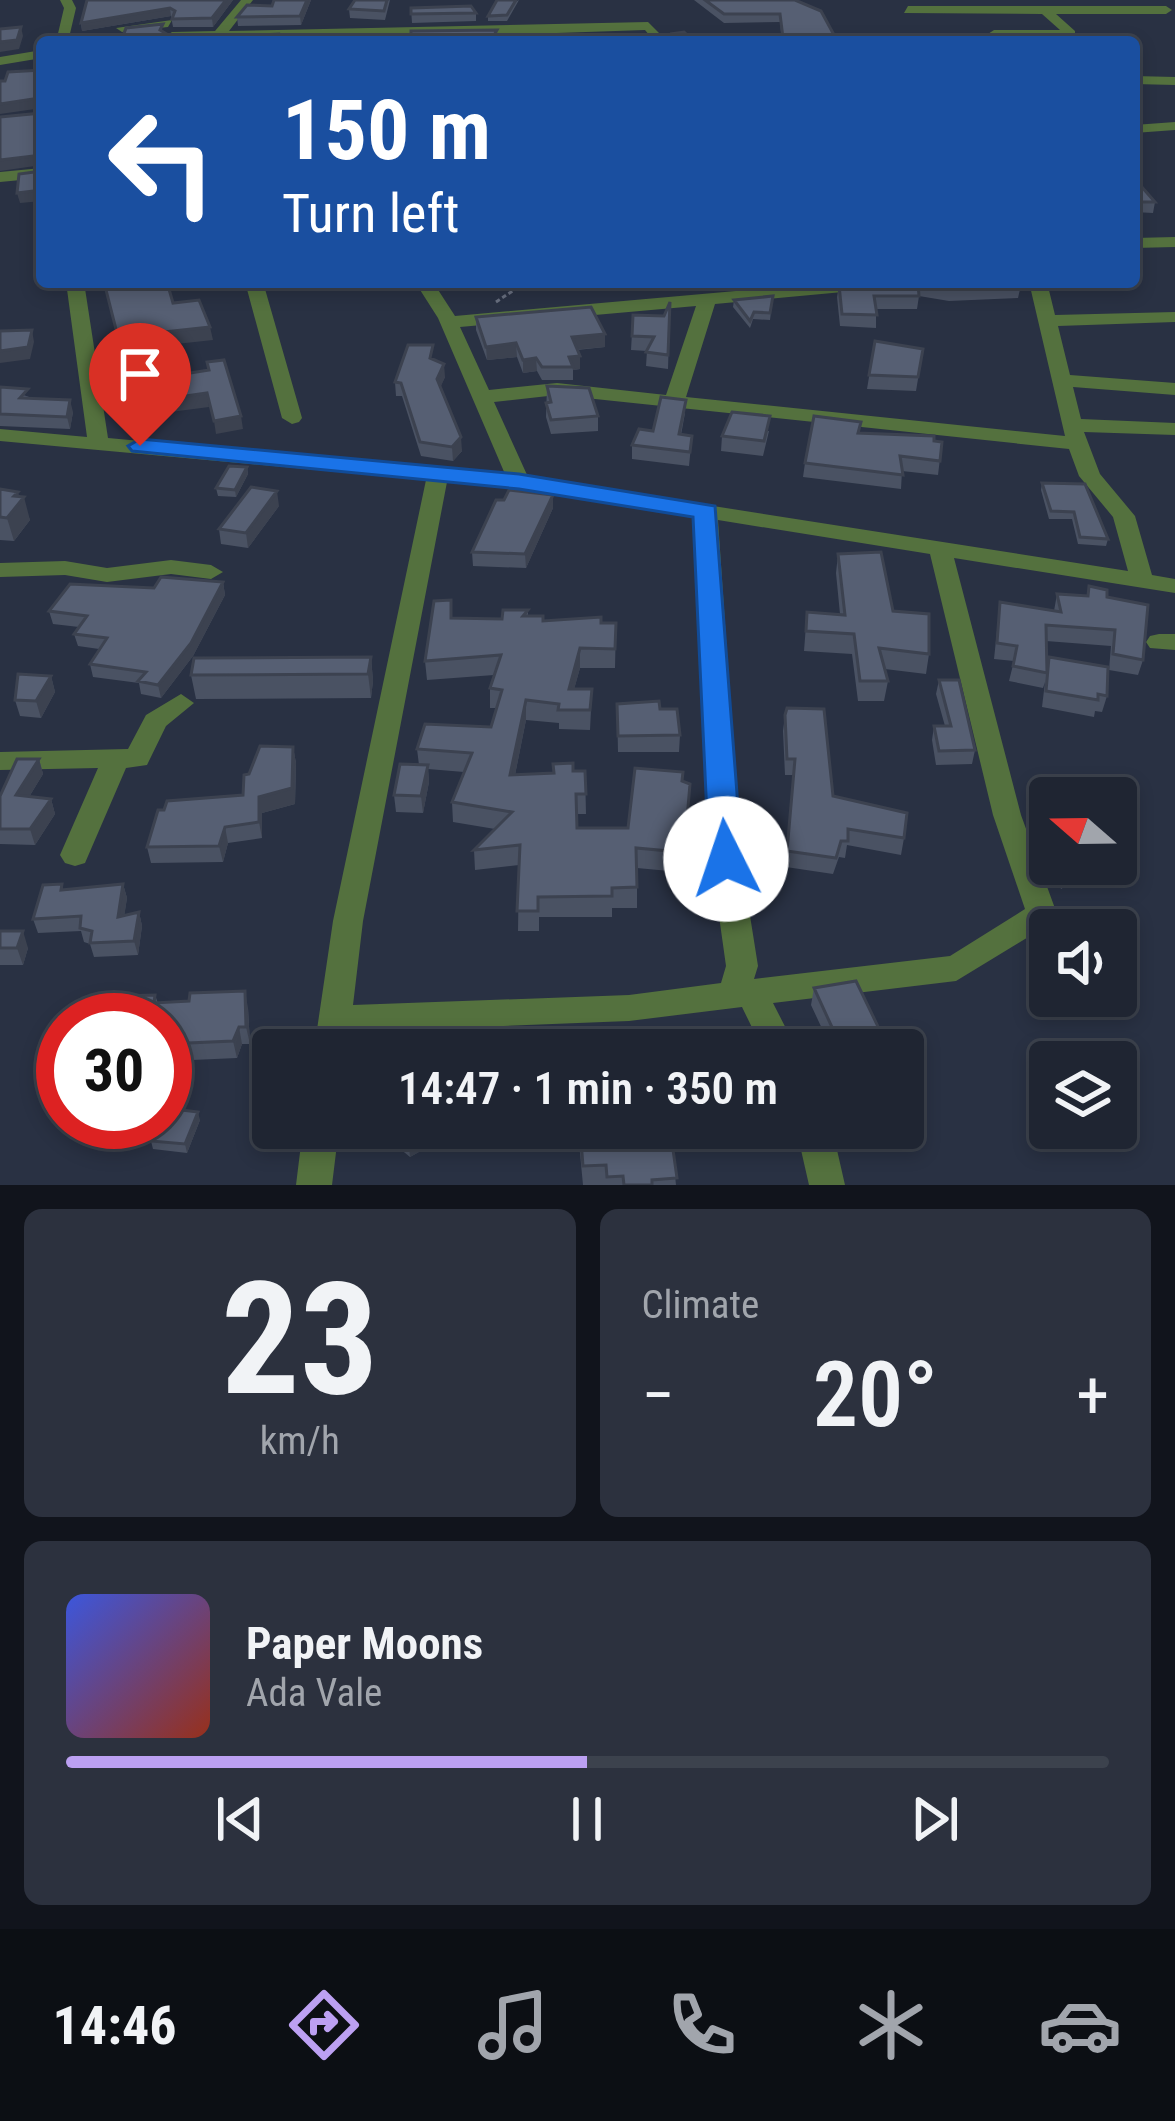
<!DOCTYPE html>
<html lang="en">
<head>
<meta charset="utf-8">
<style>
  body { margin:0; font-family:"Roboto Condensed",sans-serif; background:#2c313e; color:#f1f3f6; height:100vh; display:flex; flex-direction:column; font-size:45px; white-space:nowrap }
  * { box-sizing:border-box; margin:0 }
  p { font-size:39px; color:#a1a5ac }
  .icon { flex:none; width:66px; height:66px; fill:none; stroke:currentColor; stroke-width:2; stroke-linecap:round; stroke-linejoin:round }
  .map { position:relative; height:1185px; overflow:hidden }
  .panel { display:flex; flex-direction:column; gap:24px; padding:24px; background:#11141c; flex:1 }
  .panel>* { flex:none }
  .banner { position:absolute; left:36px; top:36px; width:1104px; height:252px; border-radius:12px; box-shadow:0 6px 18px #0003,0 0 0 3px #3c424d; background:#1a4fa0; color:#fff; overflow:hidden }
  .needle { width:78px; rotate:290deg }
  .buttons { position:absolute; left:1029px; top:777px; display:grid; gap:24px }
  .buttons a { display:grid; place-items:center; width:108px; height:108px; border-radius:12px; background:#1f2532; box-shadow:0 6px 18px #0003,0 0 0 3px #3c424d; font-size:60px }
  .speed { position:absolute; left:36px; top:993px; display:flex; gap:24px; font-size:60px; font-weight:700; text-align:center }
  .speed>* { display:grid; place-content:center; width:156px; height:156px; border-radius:50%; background:#1f2532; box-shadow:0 6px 18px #0003,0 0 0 3px #3c424d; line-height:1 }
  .speed .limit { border:18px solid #d22; background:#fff; color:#111 }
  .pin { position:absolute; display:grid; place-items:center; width:102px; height:102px; color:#fff; margin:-123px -51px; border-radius:50% 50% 50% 0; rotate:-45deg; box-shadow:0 0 12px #0007 }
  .pin .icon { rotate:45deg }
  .me { position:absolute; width:132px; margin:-66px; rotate:356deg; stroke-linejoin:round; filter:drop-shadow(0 0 9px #0008) }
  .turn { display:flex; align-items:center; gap:42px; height:252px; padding:0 48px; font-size:54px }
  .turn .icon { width:156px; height:156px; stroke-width:2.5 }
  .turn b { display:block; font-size:84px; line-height:102px }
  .big { font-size:90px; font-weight:600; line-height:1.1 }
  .panel .card { flex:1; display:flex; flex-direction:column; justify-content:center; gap:18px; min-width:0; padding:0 42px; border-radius:18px; background:#2c313e }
  .panel .dial { align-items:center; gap:0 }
  .dial b { font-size:156px; line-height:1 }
  .song { display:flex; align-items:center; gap:36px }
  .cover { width:144px; height:144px; border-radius:18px; background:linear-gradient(135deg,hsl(230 70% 55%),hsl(10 70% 35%)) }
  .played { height:12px; border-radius:6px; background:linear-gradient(90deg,#bca0f2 50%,#3c424d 50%) }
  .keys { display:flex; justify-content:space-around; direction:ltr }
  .heat { display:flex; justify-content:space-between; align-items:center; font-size:66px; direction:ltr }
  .panel .tiles { flex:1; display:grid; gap:24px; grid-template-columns:1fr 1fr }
  .card:last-child { grid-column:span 2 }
  .trip { position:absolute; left:252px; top:1029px; width:672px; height:120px; border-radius:12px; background:#1f2532; box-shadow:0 6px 18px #0003,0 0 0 3px #3c424d; font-weight:600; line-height:120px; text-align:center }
  .dock { display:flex; height:192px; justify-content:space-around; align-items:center; background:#0c0f14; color:#a1a5ac }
  .dock .icon { width:84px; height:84px }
  .dock .on { color:#bca0f2 }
  .dock b { font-size:54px; color:#f1f3f6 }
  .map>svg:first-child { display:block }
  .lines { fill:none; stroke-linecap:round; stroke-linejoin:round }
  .path { stroke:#697080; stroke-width:3; stroke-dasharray:4.5 3; stroke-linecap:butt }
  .minor { fill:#54713e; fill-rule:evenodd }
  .wall { fill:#4a5263 }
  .shaded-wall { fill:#3c4250 }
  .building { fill:#565f73; stroke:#3c4250; stroke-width:3 }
  .route { fill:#1a73e8; stroke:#114b97; stroke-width:3 }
</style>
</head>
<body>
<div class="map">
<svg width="1175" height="1185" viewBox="0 0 1175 1185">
  <rect width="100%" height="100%" fill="#293143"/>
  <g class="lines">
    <path class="path" d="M496,302L526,282"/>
    <path class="minor" d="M60,0H72L76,8L68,42H56L64,8Z
      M241,0H253L229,31L648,22L668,42H655L645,30L557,33L554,42H544V33L172,40L166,36L172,32L215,31Z
      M908,6H1166L1172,10L1166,14H1056L1075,31V37L1001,38L1002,42H990L988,34L994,30H1060L1042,14L904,13Z
      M172,20L168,27L122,32L116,28Z
      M42,50V58L0,65V57Z
      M1134,76L1175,77V85L1134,84Z
      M1175,122V130L1134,133V125Z
      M42,168V178L0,182V172Z
      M1175,237V247L1134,248V238Z
      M66,282H84L108,438L505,474L438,318L415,282H433L455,316L838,282H906L897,287L715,304L686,397L1065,436L1029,282H1047L1055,315L1175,312V322L1058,326L1070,375L1175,383V395L1073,387L1081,419L1175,423V435L1084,432L1100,474L1135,516L1152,575L1175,579V593L954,558L1021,815L1057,914L1053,922L956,981L773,1003L797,1050H763L742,1007L629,1021L350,1032L348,1050H314L333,921L426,480L0,441V429L87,437ZM696,306L666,395L557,383L489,390L460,327ZM557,395L1069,449L1079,476L1113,517L1128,571L528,477L494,402ZM447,482L519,489L695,517L711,859L726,966L721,983L629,995L353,1005L363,921ZM718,520L930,554L993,815L1025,909L950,956L754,979L758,966L741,859Z
      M245,282H263L302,418L299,422L292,424L282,418Z
      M171,560L211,565L223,572L211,579L171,574L107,582L65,575L0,577V563L65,561L107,568Z
      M1159,634H1175V650L1150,648L1146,642L1150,636Z
      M181,694L194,703L166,726L147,765L126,768L85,863L75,866L65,863L60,855L98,768L0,770V752L128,749L146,715Z
      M303,1128H339L332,1185H296Z
      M796,1128H832L845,1185H809Z"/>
  </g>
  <path class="wall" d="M87,0H233L213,27H173L171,16L82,31L81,23Z
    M311,0L301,25L238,26L237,17L272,6Z
    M390,0L385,20L350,18L349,9Z
    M519,0L507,21H488V16Z
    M694,0H795L834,35L833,42H782L780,22L724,23Z
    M411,8L476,13V21L412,23Z
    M164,32L170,36L171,42H121Z
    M1134,178L1155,202L1153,213L1134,212Z
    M712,282H740V286L719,288Z
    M868,282L1021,285L1018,298L949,301L919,296L917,309H876V328L840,326L837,297L839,285Z
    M773,296L770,320L753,319L750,328L733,307L734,300Z
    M670,302L668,369L646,366L647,351L631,350L633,315L664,316Z
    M476,317L605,347L577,350L580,356V369L573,370V380H542L537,371L523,373L517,357L487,360L476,330Z
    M875,341L923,349L916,391L867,389Z
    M434,360L445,377L440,387L462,451L453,461L421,456L402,396H396L395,382Z
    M547,386L598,416V431L551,434L546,417Z
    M0,387L73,412L70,429L0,426Z
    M685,413L681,435L692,436L689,466L632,459V445Z
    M769,431L763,456L721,451L722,436Z
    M859,433L942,442L938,475L902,471L901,489L803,477L805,463Z
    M247,467L248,474L236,497L218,496L216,488Z
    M1042,483L1108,539L1106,546L1078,544L1072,519H1049L1041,490Z
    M0,489L20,497L30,520L14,541L0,540Z
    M553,495V508L526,568L473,566L472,552Z
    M279,506L248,548L221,544L219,529Z
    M838,554L893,611L929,654L926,674L885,669L888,681L884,701H858L852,654L804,651L807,612L840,614L836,573Z
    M223,582L225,595L193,656L161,698L141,694L139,683L93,677L90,664L99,649L78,646L74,634L79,627L53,624L49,611L154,588Z
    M1089,586L1107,597L1143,660L1138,675L1109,670L1111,646L1046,641L1047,668L1049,657L1107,696L1102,712L1095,711L1094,717L1042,707L1045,682L1043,688L1009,681L1014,661L994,659L1000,602L1054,611L1057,594L1087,596Z
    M528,610V616L543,621L616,623L615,668H580L574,689H592L590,730L559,729V723L526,720L515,775L585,771L586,814H577V828H628L682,781L687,831L704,832L701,874L637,868V908H612V917H539V931H518L519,865L475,870L474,850L495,829L453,822L452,802L464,772L428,769L429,782L423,813L396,812L394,795L419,765L417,749L491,727L497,708H490V688L494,675L427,680L425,661L452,618L502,619Z
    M371,657L373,681L371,698L196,699L191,675Z
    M51,676L55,692L41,718L20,716L15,700Z
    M939,680L975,750L972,764L936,765L932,740L934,726H945L936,694Z
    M617,704L660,709L680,735L679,752H618Z
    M785,715L833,796L904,838L901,855L847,845L845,858L839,857L833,874L786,867L793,775H785L783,731Z
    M293,747L296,763L295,804L262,813V838L228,843L223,862L151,863L147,847L164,810L243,795L249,774Z
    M39,759L43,774L29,797L51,799L55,814L35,845L0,844V796Z
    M1048,810L1064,880L1062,889L1051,883L1041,857Z
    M62,884L63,890L123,884L127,898L124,916L139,912L142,926L138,955L94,957L90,944L84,942L81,931L38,933L33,919Z
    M0,931L28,948L23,965H0Z
    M814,988L882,1050H832L811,1005Z
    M155,995L158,1003L248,1008L250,1044H242L237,1058L170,1061L165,1081V1020H113Z
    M200,1120L187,1153L153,1149L151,1141Z
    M430,1128L487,1133L477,1145L460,1139L448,1149L426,1148L410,1157L399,1148L398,1139Z
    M555,1128H670L676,1185H583L579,1143L556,1145Z"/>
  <path class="shaded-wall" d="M226,0H233L213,27L212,18Z
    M307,0H311L301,25L300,16Z
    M170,8L171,16L82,31L81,23Z
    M21,27L23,36L19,49L0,52V42Z
    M497,30L495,42H473V38Z
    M42,75V108L0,114V104L37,92Z
    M42,155V165L0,171V160Z
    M42,190V201L20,203L17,193Z
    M210,327L213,340L121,350L118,337Z
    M32,330L34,342L30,359L0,363V351Z
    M605,334V347L572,350V337Z
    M516,343L517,357L487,360L486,347Z
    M580,356V369L573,370L569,357Z
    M536,358L537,371L523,373V360Z
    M444,364L445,377L438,393L437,379Z
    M207,393L209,407L140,416L137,403Z
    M70,400L73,412L70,429L67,417Z
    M241,416L243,429L216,434L214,421Z
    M461,437L462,451L453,461L452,447Z
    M247,467L248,474L236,497L235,490Z
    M277,491L279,506L248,548L246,533Z
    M18,492L21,502L24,497L30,520L14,541L7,518L14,496Z
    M553,495V508L526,568L525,554Z
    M223,582L225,595L193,656L161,698L158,685Z
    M580,648V668L569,708V689Z
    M371,657L373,681L371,698L368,674Z
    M51,676L55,692L41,718L36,701Z
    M526,700V720L511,795L510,775Z
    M293,747L296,763L295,804L262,813V838L259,822V797Z
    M39,759L43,774L21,810L16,795Z
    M428,765L429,782L423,813L421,796Z
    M51,799L55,814L35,845L30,829Z
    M225,827L228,843L223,862L219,846Z
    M123,884L127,898L122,931L118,917Z
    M139,912L142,926L138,955L134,941Z
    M23,931L28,948L23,965L17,948Z
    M245,991L248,1008L250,1044L246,1027Z
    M239,1027L242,1044L237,1058L233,1041Z
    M884,1039L882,1050H842V1049Z
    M166,1044L170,1061L166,1081L165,1076Z
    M198,1112L200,1120L187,1153L185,1144Z
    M483,1128H486L487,1133L477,1145V1136Z
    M459,1130L460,1139L448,1149V1140Z
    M425,1139L426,1148L410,1157L409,1148Z"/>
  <path class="building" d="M87,0H226L212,18L172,19L175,11L170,8L81,23Z
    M274,0H307L300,16L237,17L247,5L272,6Z
    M355,0H387L384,11L349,9Z
    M497,0H516L507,15L488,16Z
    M705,0H795L821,11L834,35L783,38L780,14H724Z
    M471,6L476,13L411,14V8Z
    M163,24L160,30L170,36L147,37L146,42H121L126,28Z
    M21,27L17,40L0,42V29Z
    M497,30L493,37L473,38L474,42H411V31Z
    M684,32L695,42L666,41L671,34Z
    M278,34L275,41L214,42L199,38Z
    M42,70L37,92L42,91V108L40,98L0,104V81H5L8,72Z
    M42,113V155L0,160V117Z
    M42,171V190L17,193L19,174Z
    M1134,178L1155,202H1134Z
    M106,282H167L173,303L199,300L210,327L118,337L105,286Z
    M868,282H1014L1021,285L951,289L918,283L919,296H874L877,315L842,314L839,285Z
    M773,296L770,313L754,312L750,321L734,300Z
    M670,302L668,355L646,352L654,337L632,336L633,315L664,316Z
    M591,307L605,334L572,337L580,356L569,357L573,367H542L536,358L523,360L516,343L486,347L476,317Z
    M32,330L28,347L0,351V331Z
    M875,341L923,349L918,377L869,375Z
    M408,345H433L430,358L444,364L437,379L461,437L452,447L420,442L401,383L395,382Z
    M224,360L241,416L214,421L207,393L137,403L146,380L209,370L207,362Z
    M547,386L589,388L598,416L551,420L546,403L551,402Z
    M0,387L28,389L20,398L70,400L67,417L0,414Z
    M661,397L686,400L679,434L692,436L690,452L632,445L639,429L653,431Z
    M732,412L770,416L764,441L722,436Z
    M814,416L861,422L858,433L934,436V441L942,442L940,461L900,456L903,475L805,463Z
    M229,466L247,467L235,490L216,488Z
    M1042,483L1085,484L1108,539L1080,537L1074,512L1051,511Z
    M251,487L277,491L246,533L219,529Z
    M0,489L18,492L14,496L24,497L7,518L0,517Z
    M509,490L553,495L525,554L472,552L496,500H504Z
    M881,552L893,611L929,614V654L879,648L888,681H860L854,634L806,631L807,612L845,615L838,554Z
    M161,577L223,582L191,643L158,685L138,681L146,672L90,664L107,638L74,634L87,616L49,611L70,584L154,588Z
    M1089,586L1107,590V597L1148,605L1143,660L1113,654L1115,630L1046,625L1047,673L1013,666L1017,646L997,643L1000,602L1061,612L1057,594L1088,596Z
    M451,600V618L502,619L503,610H528L523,616H543V621L601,617V623H616L615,649L580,648L569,689H592L590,710H558L559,704L526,700L510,775L554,773L553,764L573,763V771H585L586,794H576L577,828H628L635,768L683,772L682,781L690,784L686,831L704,832L702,854L636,848L637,887L612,888V896L538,897V911H517L520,845L474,850L512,812L452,802L472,753L417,749L425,724L491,727L502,690L490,688L501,655L425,661L434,601Z
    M371,657L368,674L191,675L194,658Z
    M1049,657L1108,667L1107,696L1098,694V700L1046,691Z
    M18,674L51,676L36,701L15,700Z
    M939,680H959L975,750L939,751L934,726H951Z
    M659,701L660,709H677L680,735L618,736L617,704Z
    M787,708L824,709L833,796L907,813L904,838L848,829V841H841L836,858L787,851L795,759H787L785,715Z
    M260,746L293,747L292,788L259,797V822L225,827L219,846L147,847L158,810H164L167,801L243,795L244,775L249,774Z
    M17,759H39L16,795L51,799L30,829H0V796Z
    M400,764L428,765L421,796L394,795Z
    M1048,810L1050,811V864H1066L1064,880L1053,875L1043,848Z
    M62,884L61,890L123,884L118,917L139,912L134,941L90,943L92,931L80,928L81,916L33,919L43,885Z
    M0,931H23L17,948H0Z
    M856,981L884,1039L842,1049L814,988Z
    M245,991L246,1027H239L233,1041L166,1044L165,1048V1020H113L119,996L155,995L154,1003L189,1001L190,993Z
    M652,1035L655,1050H579L586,1049L585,1040Z
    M165,1108L198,1112L185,1144L151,1141L158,1122H165Z
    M405,1128L427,1130L430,1128H483L477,1136L459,1130L448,1140L425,1139L409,1148L398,1139Z
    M580,1128H670L677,1178L652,1180V1185H624L623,1176L607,1177L606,1165L583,1166Z"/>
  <path class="route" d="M140,439L519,474L715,506L742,859L738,868L726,871L709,859L693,517L519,489L132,451L128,446Z"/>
</svg>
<div class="buttons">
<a><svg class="needle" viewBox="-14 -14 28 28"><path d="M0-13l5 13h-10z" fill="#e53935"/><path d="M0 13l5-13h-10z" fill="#a1a5ac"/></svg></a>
<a><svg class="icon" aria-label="sound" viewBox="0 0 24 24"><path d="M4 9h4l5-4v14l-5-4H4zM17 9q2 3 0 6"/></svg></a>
<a><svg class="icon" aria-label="layers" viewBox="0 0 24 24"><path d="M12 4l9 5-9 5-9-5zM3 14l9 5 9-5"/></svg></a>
</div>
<div class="speed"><div class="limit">30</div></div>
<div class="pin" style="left:140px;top:446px;background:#d93025"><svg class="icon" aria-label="arrive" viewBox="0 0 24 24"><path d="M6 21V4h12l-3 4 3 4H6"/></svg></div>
<svg class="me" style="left:726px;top:859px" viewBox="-20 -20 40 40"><circle r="19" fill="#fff"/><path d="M0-13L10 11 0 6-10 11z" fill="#1a73e8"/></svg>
<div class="trip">14:47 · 1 min · 350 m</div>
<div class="banner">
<div class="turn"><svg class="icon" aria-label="left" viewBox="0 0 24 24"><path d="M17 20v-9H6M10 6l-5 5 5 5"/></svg><div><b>150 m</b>Turn left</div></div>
</div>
</div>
<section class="panel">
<div class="tiles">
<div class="card dial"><b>23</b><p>km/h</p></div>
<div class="card"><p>Climate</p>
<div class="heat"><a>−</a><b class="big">20°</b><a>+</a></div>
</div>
<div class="card">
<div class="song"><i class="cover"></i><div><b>Paper Moons</b><p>Ada Vale</p></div></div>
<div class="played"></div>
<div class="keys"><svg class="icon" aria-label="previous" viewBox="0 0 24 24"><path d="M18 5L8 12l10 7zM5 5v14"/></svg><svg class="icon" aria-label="pause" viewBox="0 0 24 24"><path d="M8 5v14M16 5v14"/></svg><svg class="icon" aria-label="next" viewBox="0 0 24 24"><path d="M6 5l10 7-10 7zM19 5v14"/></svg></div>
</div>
</div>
</section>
<nav class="dock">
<b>14:46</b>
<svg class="icon on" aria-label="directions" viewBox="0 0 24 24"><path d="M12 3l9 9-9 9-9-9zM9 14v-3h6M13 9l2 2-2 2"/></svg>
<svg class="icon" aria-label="music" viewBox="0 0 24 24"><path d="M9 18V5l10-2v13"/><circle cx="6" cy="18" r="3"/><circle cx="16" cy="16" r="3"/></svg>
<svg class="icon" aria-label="phone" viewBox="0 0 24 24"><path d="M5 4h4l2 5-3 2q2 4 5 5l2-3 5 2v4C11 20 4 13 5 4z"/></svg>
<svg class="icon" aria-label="climate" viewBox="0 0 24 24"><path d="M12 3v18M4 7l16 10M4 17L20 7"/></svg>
<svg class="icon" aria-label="car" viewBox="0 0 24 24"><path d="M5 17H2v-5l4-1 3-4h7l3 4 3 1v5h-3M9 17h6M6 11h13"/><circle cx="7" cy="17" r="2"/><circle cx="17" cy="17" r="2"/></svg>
</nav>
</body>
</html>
